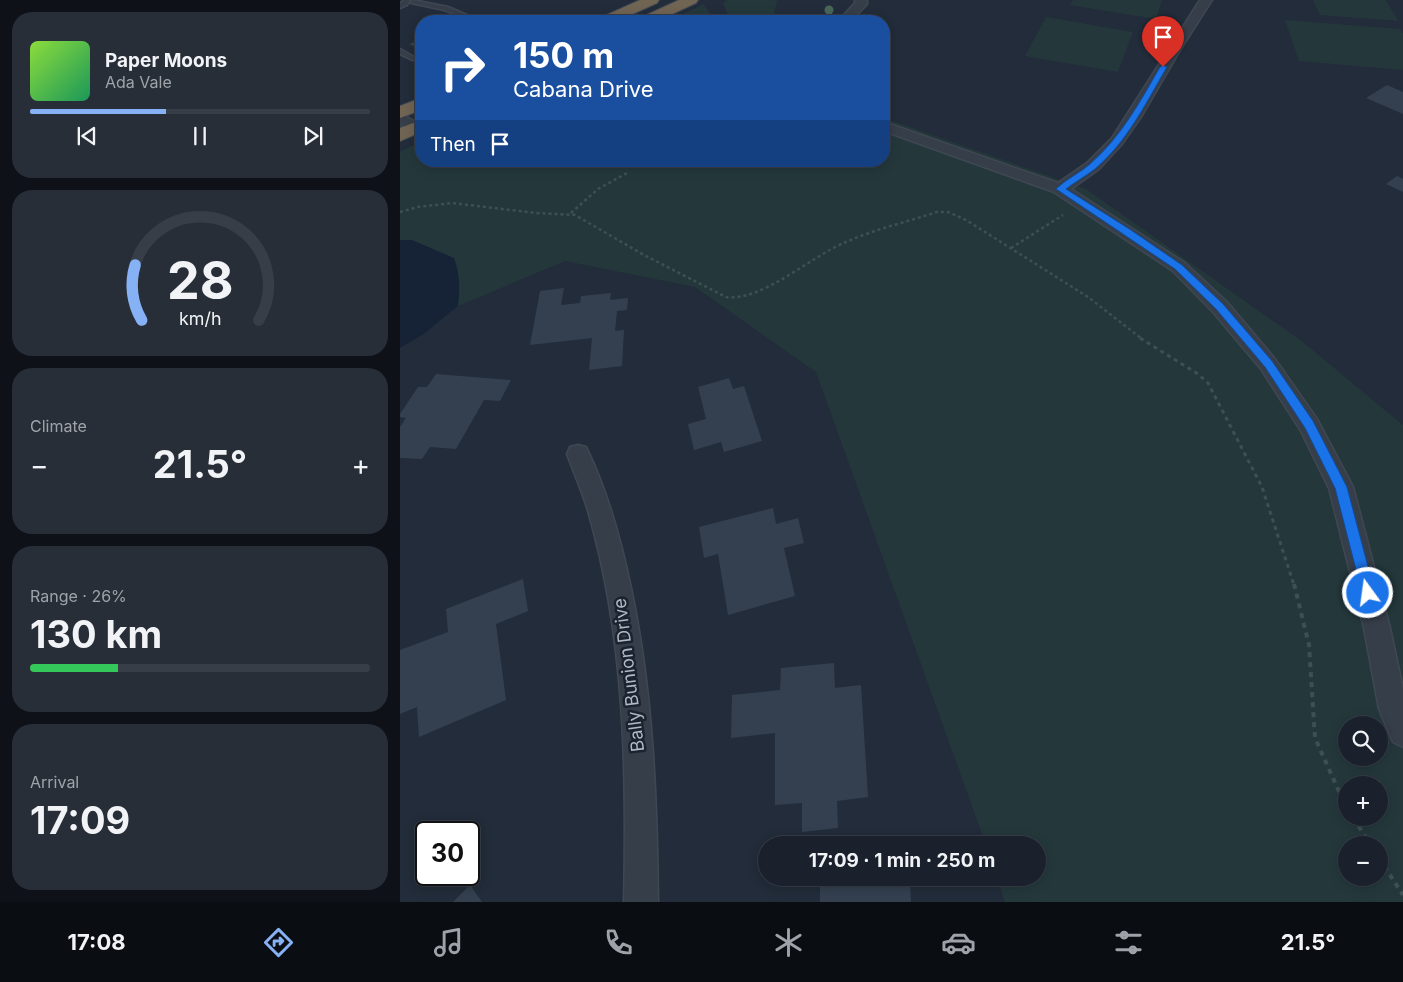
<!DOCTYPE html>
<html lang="en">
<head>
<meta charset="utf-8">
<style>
  body { margin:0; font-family:Inter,sans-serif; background:#272e38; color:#f1f3f6; height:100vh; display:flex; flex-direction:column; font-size:19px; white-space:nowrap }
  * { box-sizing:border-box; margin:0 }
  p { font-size:16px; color:#9fa3a9 }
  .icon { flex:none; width:28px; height:28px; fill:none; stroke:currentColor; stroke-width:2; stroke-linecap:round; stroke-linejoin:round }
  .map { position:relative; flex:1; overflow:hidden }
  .details { display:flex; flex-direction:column; gap:12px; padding:12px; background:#0e1218; width:400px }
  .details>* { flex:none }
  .banner { position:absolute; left:15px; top:15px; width:475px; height:152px; border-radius:20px; box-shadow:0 2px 12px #0003,0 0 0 1px #383e48; background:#1a4fa0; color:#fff; overflow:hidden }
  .fabs { position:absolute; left:938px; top:716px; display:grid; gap:10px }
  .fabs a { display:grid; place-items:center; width:50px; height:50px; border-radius:50%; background:#1a212c; box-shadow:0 2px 12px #0003,0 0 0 1px #383e48; font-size:25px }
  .speed { position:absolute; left:15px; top:821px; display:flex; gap:10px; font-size:25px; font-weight:700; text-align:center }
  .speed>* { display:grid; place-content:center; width:65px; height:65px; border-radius:50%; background:#1a212c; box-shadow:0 2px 12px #0003,0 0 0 1px #383e48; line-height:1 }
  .speed .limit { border:2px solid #111; border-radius:8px; background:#fff; color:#111 }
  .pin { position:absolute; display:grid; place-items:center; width:42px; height:42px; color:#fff; margin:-51px -21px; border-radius:50% 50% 50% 0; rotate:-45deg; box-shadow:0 0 5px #0007 }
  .pin .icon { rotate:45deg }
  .me { position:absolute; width:55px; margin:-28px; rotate:346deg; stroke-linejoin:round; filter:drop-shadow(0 0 4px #0008) }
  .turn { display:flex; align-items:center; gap:18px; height:105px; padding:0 15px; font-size:22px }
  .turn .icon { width:65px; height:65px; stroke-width:2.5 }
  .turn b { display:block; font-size:35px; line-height:42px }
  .then { display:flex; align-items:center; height:48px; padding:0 15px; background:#0003; gap:10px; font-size:19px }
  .big { font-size:38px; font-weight:700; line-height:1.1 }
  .details .card { flex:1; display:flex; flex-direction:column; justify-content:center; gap:8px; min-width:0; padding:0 18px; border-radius:20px; background:#272e38 }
  .details .dial { align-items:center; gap:0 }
  .dial svg { height:130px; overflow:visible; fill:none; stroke:#383e48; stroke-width:7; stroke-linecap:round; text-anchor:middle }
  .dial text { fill:#f1f3f6; stroke:none }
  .song { display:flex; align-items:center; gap:15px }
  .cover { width:60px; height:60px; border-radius:8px; background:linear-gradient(135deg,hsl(90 70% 55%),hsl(150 70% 35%)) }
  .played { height:5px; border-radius:2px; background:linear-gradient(90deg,#87b1f5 40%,#383e48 40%) }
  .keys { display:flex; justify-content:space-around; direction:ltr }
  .heat { display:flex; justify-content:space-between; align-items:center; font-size:28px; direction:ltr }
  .charge { height:8px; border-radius:4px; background:linear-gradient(90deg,#34c759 26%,#383e48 0) }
  .trip { position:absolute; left:358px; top:836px; width:288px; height:50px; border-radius:25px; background:#1a212c; box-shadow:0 2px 12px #0003,0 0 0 1px #383e48; font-weight:700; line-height:50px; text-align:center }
  .dock { display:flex; height:80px; justify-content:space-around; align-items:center; background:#0a0d12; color:#9fa3a9 }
  .dock .icon { width:35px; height:35px }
  .dock .on { color:#87b1f5 }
  .dock b { font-size:22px; color:#f1f3f6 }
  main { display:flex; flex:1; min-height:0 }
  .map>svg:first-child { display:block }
  .green { fill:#24383b; fill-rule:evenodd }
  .water { fill:#162337 }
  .building { fill:#344050 }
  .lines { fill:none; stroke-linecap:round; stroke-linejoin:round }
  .lane-casing { stroke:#3f4753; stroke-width:3 }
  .street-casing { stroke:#3f4753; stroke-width:3 }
  .highway-casing { stroke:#414955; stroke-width:2 }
  .path-far3 { stroke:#3d5153; stroke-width:2; stroke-dasharray:2.5 2.5; stroke-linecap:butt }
  .path-far2 { stroke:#3d5153; stroke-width:2.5; stroke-dasharray:3 3; stroke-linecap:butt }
  .path-far1 { stroke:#3d5153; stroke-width:3; stroke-dasharray:4 4; stroke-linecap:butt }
  .path { stroke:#3d5153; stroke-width:4; stroke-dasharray:5 5; stroke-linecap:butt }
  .lane { fill:#363e4a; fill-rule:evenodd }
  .street { fill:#363e4a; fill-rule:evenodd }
  .highway { fill:#706553; fill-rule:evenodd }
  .tree { fill:#486759 }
  .route { fill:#1a73e8; stroke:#114b97 }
  .labels { text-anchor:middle; stroke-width:5; stroke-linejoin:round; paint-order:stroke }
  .near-street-label { font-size:18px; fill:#b1b9c6; stroke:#1b232f }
</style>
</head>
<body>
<main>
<section class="details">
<div class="card">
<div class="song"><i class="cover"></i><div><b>Paper Moons</b><p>Ada Vale</p></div></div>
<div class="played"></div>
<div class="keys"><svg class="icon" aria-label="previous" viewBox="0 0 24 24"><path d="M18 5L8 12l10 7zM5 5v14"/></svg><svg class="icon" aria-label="pause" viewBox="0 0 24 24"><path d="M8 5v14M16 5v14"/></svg><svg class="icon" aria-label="next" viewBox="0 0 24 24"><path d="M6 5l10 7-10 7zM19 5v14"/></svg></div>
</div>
<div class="card dial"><svg viewBox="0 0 100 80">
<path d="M14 69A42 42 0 1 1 86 69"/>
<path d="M14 69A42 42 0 0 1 10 35" stroke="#87b1f5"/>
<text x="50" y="56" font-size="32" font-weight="700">28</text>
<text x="50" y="72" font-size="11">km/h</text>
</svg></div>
<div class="card"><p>Climate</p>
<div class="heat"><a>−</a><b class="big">21.5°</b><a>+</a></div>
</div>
<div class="card"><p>Range · 26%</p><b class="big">130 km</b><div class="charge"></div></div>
<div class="card"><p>Arrival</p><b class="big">17:09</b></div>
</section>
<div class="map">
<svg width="1003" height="902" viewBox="0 0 1003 902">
  <rect width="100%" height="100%" fill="#222c3a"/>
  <path class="green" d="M327,0H377L374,15L365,21H330L323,3Z
    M673,0H762L756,19L670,5Z
    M913,0H986L998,21L920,15Z
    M304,4L315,21H269Z
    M646,17L733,32L718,72L625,56Z
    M885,20L1000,29L1003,34V70L899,61Z
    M484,118L686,189L903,342L1003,425V902H605L597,878H636V845H586L416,372L295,287L165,261L58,306L24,334L0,348V152L21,141V161H484ZM946,725H979V758H946ZM946,785H979V818H946ZM946,845H979V878H946Z"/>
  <path class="water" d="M0,240H12L54,258C60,275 60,288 58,306L24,334L0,348Z"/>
  <path class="building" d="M21,39V50L9,44Z
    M987,85L1003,92V114L966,98Z
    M997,176L1003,179V192L986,184Z
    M164,288L161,305L180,303L181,296L211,293L210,300L228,298L227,310L217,311L215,331L224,330L222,366L189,370L192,338L130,345L140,291Z
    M36,374L111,380L100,401L84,400L56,449L30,447L22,459L0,458V427L6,418L0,417V414L18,387H27Z
    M329,378L333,389L344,386L362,441L324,452L321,442L294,450L288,424L306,419L298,387Z
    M373,508L376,524L398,518L404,543L384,548L395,596L328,615L318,554L304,558L299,527Z
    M123,579L128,611L96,624L106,700L19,737L17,707L0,714V650L48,632L46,609Z
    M434,663L435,688L461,685L468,797L437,801L438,828L402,832V803L375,805V733L331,738L332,695L380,690L381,668Z
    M420,878H510L511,902H420Z
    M70,885L82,902H53Z"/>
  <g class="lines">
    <defs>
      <path id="lane" d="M4,0H10L7,5L0,8V4Z
        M13,0L48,7L81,21H73L44,10L11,3L10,2Z
        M0,49L16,58L17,59L12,60L0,54Z"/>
      <path id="street" d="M455,0H467V4L451,21H438L455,3Z
        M800,0H812L780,50L741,117L722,144L699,169L671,189L785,263L827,302L875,359L917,419L953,487L990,628L1003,689V747L993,742L979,709L964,628L929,488L901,431L861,369L813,312L773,271L654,192L484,131V122L658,183L687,163L712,138Z
        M0,113L21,125V131H11L0,124Z
        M178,445L186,447C208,492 221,540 231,588C253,692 257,797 258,902H224C227,772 225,637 188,511C182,491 174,473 167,454L170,447Z"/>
      <path id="highway" d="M240,0H259L257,3L217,21H197L200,18Z
        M279,0H298L296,3L257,21H237L240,18Z
        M21,98V110L0,118V106Z
        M21,120V132L0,141V128Z"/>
    </defs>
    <use href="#lane" class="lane-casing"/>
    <use href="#street" class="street-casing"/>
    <use href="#highway" class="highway-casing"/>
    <path class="path-far3" d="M172,21L185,14"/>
    <path class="path-far2" d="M0,212L18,207L52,203L136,213L175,215L244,255L326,297C362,302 411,256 446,242C475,229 507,222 537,212H548L566,220L688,297L742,339
      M171,213L198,189L229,172
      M611,248L663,215"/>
    <path class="path-far1" d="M740,338L798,374L808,383L862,487L894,585"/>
    <path class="path" d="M894,584L909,645L915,738L946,807
      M953,818L971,845
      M979,858L1003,895"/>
    <use href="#lane" class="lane"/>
    <use href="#street" class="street"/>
    <use href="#highway" class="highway"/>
  </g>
  <circle class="tree" cx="429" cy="10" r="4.5"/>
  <path class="route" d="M763,65L767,67C746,103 727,142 695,169C686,176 675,182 666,189L731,230L782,265L823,304L872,361L913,421L947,487L975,593L973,597L968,599L964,597L962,593L935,488L905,428L865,367L816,309L775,269L656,189C666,179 680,173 690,164C721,137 740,102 760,67Z"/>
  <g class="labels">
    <g class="near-street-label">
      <text transform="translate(229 675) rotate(-97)" y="6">Bally Bunion Drive</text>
    </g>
  </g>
</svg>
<div class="fabs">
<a><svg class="icon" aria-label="search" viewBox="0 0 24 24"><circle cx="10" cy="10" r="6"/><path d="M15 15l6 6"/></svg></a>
<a>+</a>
<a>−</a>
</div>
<div class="speed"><div class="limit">30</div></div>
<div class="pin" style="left:763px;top:67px;background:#d93025"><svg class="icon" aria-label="arrive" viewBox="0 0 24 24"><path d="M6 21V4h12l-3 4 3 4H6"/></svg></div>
<svg class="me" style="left:968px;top:593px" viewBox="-20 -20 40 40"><circle r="17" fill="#1a73e8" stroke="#fff" stroke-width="3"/><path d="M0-11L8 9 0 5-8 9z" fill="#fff"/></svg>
<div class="trip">17:09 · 1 min · 250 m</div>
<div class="banner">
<div class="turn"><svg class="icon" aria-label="right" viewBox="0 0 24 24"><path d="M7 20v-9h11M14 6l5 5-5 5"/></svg><div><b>150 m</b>Cabana Drive</div></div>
<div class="then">Then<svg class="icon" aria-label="arrive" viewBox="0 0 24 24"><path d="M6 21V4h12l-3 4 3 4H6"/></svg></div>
</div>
</div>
</main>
<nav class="dock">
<b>17:08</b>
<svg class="icon on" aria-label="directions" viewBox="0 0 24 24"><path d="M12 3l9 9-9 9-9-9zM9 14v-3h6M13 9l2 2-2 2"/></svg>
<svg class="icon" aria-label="music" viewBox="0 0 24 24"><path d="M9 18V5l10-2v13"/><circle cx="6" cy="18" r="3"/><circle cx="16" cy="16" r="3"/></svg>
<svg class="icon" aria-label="phone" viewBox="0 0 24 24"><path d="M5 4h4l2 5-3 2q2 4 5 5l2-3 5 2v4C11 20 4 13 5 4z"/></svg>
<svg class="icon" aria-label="climate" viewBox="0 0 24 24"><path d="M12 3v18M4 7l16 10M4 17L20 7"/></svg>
<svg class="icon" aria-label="car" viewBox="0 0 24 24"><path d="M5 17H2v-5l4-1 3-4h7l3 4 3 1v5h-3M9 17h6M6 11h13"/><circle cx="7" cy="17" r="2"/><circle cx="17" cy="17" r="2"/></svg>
<svg class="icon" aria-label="filters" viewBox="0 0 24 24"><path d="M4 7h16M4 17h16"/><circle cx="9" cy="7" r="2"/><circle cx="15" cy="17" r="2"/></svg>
<b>21.5°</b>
</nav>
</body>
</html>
